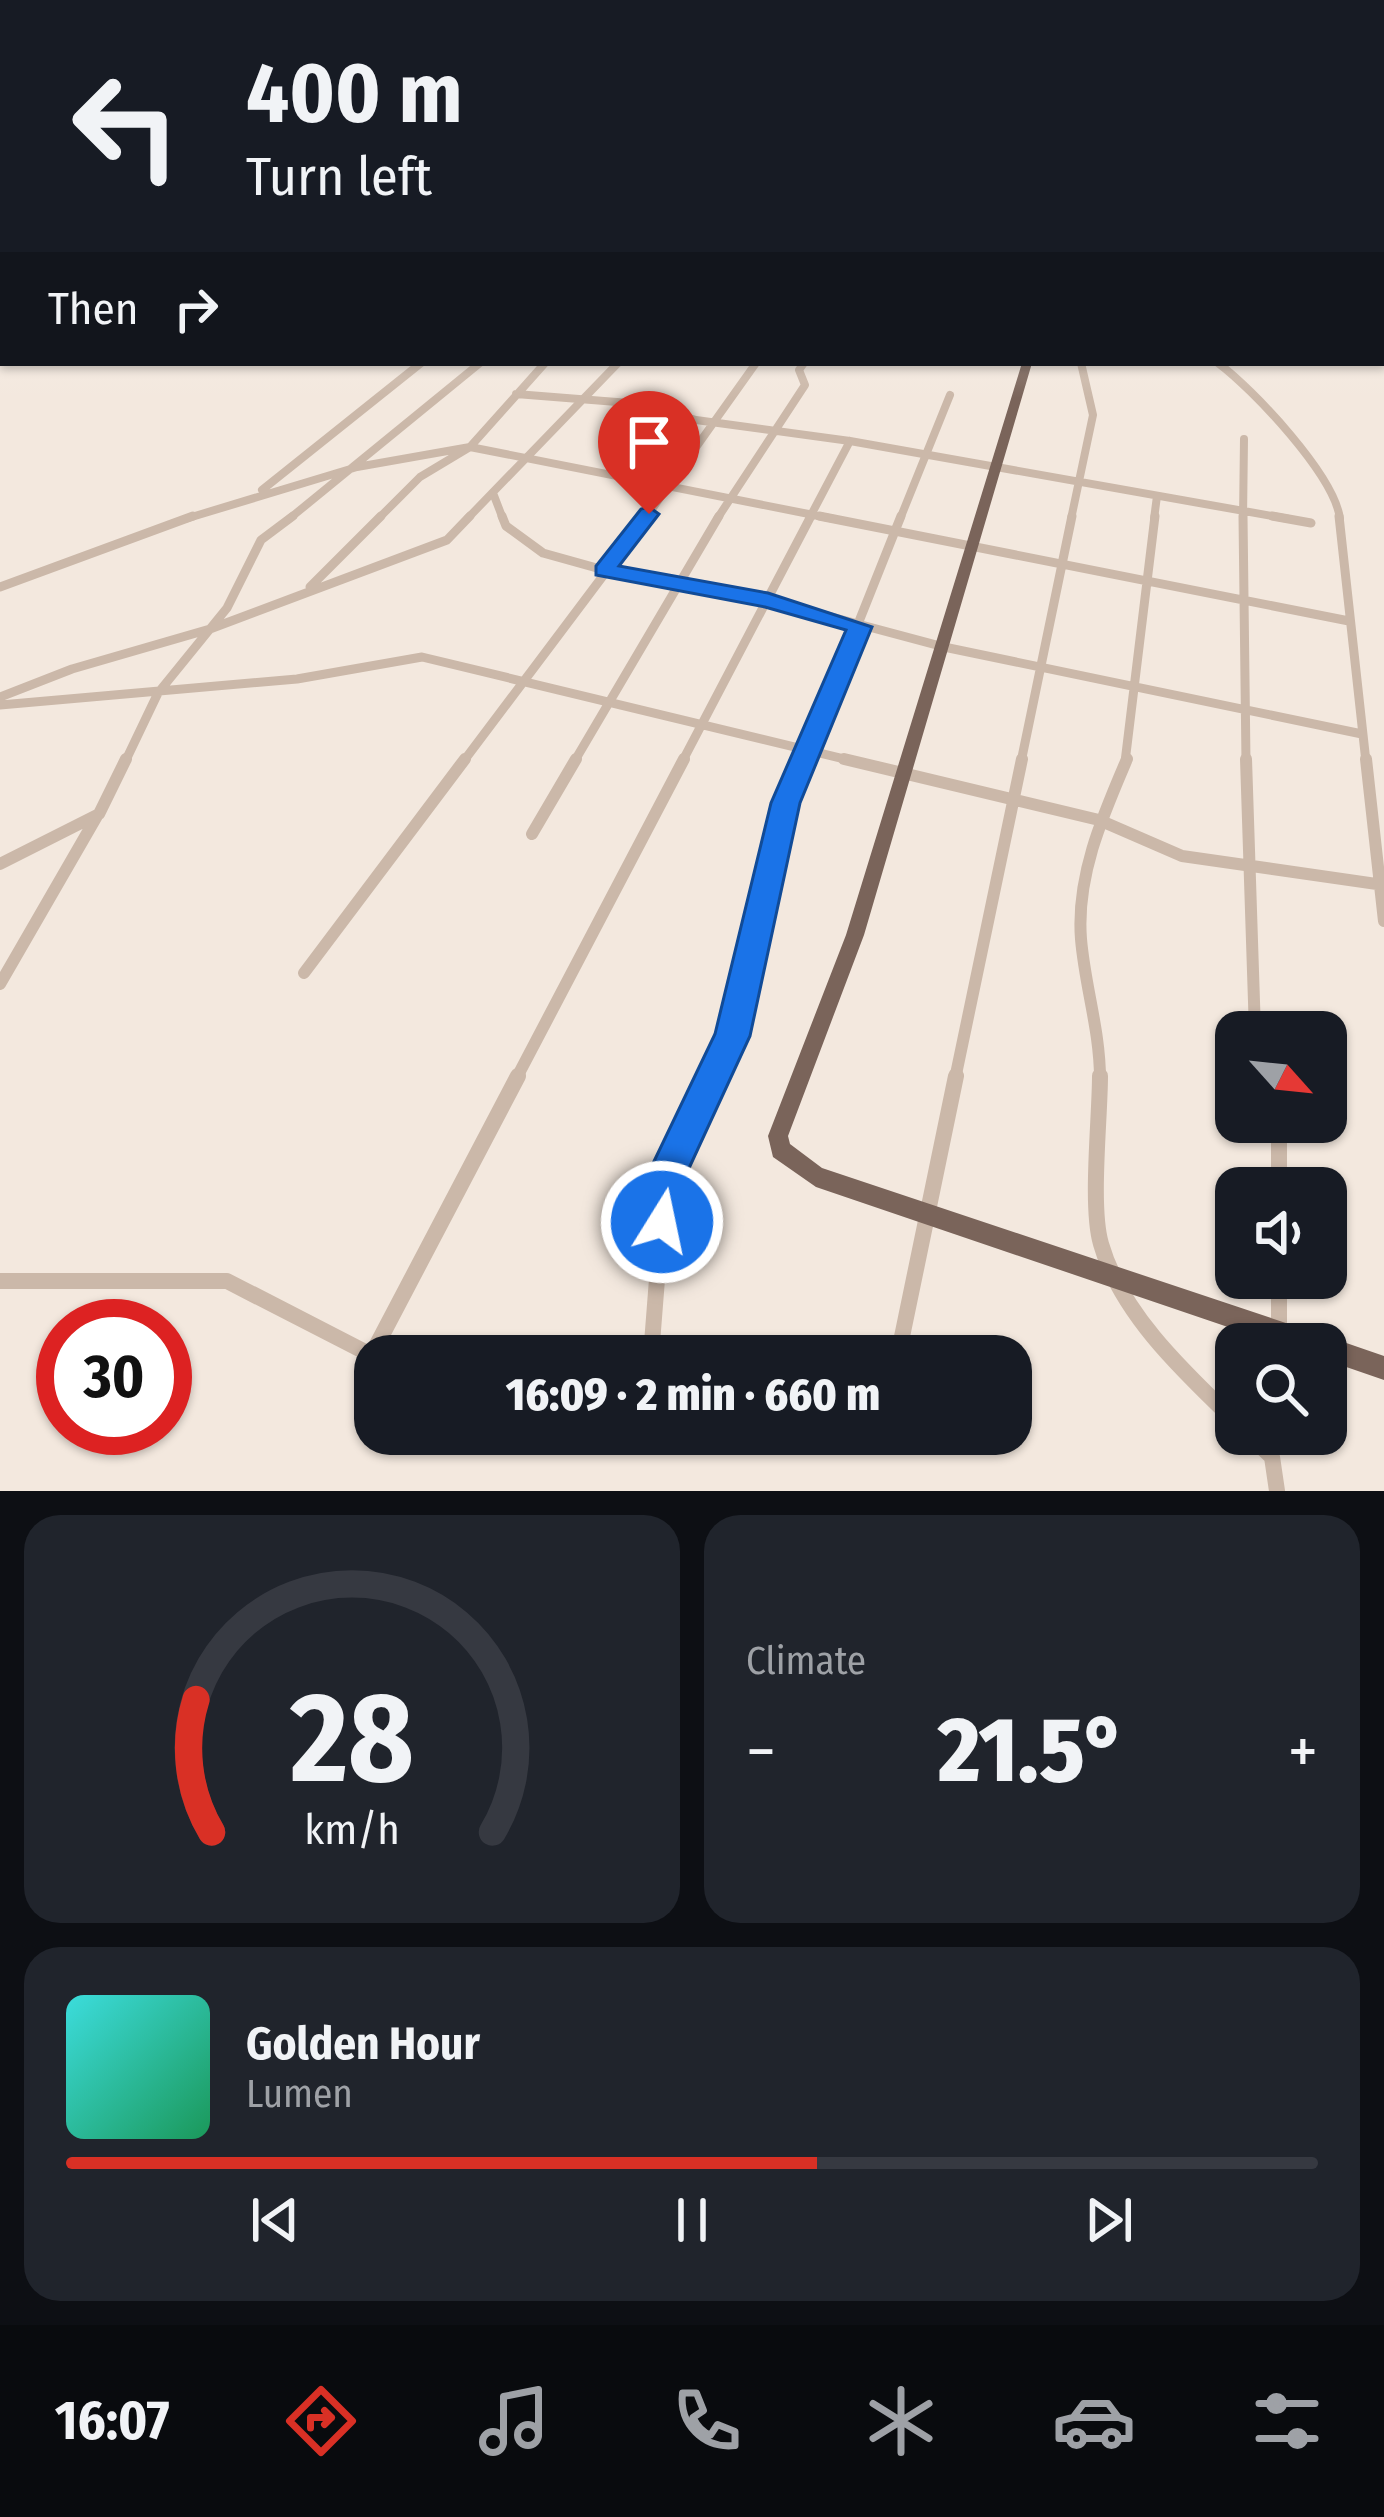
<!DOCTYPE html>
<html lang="en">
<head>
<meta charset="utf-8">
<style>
  body { margin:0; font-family:"Fira Sans Condensed",sans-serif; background:#20242c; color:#f1f3f6; height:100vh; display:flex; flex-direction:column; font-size:45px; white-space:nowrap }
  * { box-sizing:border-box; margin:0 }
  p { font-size:39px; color:#9ea1a6 }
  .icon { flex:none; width:66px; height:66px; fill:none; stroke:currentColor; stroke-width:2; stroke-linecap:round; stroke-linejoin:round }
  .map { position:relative; height:1491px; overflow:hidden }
  .sheet { display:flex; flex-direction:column; gap:24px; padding:24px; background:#0d0f14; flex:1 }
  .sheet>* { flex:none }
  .banner { position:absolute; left:0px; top:0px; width:1386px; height:366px; box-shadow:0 3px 9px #0004; background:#171b24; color:#f1f3f6; overflow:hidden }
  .needle { width:78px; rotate:117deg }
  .buttons { position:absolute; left:1215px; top:1011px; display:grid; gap:24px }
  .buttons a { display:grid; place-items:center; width:132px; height:132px; border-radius:24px; background:#171b24; box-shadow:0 3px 9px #0004; font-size:60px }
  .speed { position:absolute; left:36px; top:1299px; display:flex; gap:24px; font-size:60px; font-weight:700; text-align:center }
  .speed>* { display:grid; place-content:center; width:156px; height:156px; border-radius:50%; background:#171b24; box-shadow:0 3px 9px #0004; line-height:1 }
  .speed .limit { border:18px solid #d22; background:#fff; color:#111 }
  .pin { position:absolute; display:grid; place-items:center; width:102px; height:102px; color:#fff; margin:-123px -51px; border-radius:50% 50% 50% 0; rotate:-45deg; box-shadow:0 0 12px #0007 }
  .pin .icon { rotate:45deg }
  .me { position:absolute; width:132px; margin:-66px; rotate:10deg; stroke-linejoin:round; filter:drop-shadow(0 0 9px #0008) }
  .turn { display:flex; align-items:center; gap:42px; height:252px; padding:0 48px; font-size:54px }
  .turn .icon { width:156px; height:156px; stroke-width:2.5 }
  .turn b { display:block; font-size:84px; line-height:102px }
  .then { display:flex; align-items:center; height:114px; padding:0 48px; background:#0003; gap:24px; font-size:45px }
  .big { font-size:90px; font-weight:800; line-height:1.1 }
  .sheet .widget { flex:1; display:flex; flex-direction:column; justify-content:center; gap:18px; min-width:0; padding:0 42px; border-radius:36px; background:#20242c }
  .sheet .dial { align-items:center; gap:0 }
  .dial svg { height:312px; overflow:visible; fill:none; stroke:#363941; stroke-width:7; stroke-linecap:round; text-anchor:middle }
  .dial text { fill:#f1f3f6; stroke:none }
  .song { display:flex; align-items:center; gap:36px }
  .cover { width:144px; height:144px; border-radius:18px; background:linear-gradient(135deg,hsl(180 70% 55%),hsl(150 70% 35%)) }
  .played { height:12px; border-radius:6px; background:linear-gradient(90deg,#d93025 60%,#363941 60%) }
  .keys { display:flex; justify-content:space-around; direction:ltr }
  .heat { display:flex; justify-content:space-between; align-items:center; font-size:66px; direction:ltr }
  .sheet .tiles { flex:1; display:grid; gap:24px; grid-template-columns:1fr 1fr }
  .widget:last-child { grid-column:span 2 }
  .trip { position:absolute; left:354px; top:1335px; width:678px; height:120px; border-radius:36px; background:#171b24; box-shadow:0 3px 9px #0004; font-weight:800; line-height:120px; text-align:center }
  .menu { display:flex; height:192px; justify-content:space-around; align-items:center; background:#090b0e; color:#9ea1a6 }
  .menu .icon { width:84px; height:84px }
  .menu .on { color:#d93025 }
  .menu b { font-size:54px; color:#f1f3f6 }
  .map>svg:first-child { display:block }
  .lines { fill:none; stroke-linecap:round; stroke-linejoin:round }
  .street-far3 { stroke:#cbb8a9; stroke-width:8 }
  .street-far2 { stroke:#cbb8a9; stroke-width:9 }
  .street-far1 { stroke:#cbb8a9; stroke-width:12 }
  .street { stroke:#cbb8a9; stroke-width:16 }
  .primary { fill:#7a645a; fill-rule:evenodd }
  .route { fill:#1a73e8; stroke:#114b97; stroke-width:3 }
</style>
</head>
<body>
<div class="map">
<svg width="1384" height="1491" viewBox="0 0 1384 1491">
  <rect width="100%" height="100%" fill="#f3e8de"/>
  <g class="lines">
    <path class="street-far3" d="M1218,363C1254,390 1335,476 1340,519
      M516,394L642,404L696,420L850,441L1289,519
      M262,490L421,363
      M493,493L503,519
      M185,519L357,467L470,447L834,519
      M289,519L480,363
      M378,519L420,477L470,447L545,363
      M467,519L618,363
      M645,519L756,363
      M717,519L805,385L799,370L804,363
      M809,519L850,441
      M900,519L950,395
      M1071,519L1093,415L1081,363
      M1154,519L1157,496
      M1243,519L1244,439"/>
    <path class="street-far2" d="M502,516L506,526L543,553L604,570L768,600L944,647L1362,734
      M819,516L1349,621
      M1243,516L1246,762
      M1272,516L1311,523
      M1339,516L1366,762
      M0,587L193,516
      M310,587L381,516
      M0,697L72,669L210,629L447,540L470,516
      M0,705L297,679L422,657L857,762
      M125,762L158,693L227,608L261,540L293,516
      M463,762L648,516
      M574,762L719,516
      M682,762L811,516
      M803,762L901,516
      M1021,762L1072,516
      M1125,762L1155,516"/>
    <path class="street-far1" d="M844,759L1099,820L1182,856L1384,885
      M1246,759L1255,1032
      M1366,759L1384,921
      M532,834L576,759
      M0,864L99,814L126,759
      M304,973L465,759
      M0,984L97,816
      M516,1079L684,759
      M712,1079C761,978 762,862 804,759
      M955,1079L1022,759
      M1100,1079C1100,1030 1085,987 1081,939C1076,876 1103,815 1127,759"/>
    <path class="street" d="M1100,1076C1100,1118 1090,1207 1101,1244C1121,1314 1185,1373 1236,1422
      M1279,1122V1188
      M1279,1278V1333
      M0,1281H227L375,1357
      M371,1356L518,1076
      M651,1356L665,1177L714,1076
      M898,1356L956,1076
      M1248,1434L1272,1457L1277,1491"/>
    <path class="primary" d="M1022,363H1032L864,935L788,1136L790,1144L822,1168L1313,1332L1322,1338L1326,1336L1384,1356V1380L1326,1360V1344H1278L816,1187L773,1157L768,1136L846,935Z"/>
  </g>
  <linearGradient id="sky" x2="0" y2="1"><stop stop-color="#7db2d2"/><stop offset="0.47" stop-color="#faf5f0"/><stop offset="1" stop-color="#faf5f0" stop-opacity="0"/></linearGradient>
  <rect width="1384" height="398" fill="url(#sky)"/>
  <path class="route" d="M649,507L659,514L619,566L768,593L872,627L800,803L750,1036L684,1179L676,1236L662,1242L647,1236L641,1222L646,1178L715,1034L771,803L846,630L765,607L596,575V566L641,509Z"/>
</svg>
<div class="buttons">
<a><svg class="needle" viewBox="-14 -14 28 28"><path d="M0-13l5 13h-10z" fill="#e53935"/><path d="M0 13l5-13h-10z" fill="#9ea1a6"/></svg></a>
<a><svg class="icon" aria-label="sound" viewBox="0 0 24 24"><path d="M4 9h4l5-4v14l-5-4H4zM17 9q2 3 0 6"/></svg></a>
<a><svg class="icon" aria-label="search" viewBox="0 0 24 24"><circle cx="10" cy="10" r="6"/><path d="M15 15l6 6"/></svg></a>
</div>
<div class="speed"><div class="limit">30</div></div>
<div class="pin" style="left:649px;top:514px;background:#d93025"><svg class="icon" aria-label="arrive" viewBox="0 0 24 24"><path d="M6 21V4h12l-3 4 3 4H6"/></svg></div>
<svg class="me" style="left:662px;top:1222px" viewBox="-20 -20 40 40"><circle r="17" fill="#1a73e8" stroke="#fff" stroke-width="3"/><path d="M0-11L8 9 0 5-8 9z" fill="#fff"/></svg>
<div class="trip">16:09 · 2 min · 660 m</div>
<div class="banner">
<div class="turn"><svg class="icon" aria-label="left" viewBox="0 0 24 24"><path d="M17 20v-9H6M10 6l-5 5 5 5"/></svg><div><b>400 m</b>Turn left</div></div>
<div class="then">Then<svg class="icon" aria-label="right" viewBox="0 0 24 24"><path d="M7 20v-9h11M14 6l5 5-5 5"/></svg></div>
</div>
</div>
<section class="sheet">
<div class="tiles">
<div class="widget dial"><svg viewBox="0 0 100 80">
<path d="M14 69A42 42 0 1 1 86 69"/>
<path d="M14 69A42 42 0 0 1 10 35" stroke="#d93025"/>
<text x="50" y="56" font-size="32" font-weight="700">28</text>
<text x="50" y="72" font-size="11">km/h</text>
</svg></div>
<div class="widget"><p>Climate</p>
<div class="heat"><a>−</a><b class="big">21.5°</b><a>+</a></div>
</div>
<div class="widget">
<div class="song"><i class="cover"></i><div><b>Golden Hour</b><p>Lumen</p></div></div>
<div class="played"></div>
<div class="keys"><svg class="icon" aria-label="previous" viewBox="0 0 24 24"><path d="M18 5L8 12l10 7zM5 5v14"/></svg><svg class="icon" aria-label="pause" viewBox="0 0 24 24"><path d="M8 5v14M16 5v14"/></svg><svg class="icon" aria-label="next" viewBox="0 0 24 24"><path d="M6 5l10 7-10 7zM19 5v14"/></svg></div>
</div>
</div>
</section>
<nav class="menu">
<b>16:07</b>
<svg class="icon on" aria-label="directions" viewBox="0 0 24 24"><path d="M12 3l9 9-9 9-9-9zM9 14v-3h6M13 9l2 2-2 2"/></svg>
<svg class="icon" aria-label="music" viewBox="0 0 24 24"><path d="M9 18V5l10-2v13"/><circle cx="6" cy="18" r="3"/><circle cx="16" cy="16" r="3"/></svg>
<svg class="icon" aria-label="phone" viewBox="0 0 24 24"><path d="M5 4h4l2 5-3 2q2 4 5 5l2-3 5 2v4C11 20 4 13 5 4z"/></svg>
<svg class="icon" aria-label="climate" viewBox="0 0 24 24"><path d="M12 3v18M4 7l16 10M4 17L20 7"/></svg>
<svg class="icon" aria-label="car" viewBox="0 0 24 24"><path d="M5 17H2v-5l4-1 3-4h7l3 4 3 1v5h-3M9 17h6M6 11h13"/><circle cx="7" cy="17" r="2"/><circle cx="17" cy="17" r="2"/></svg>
<svg class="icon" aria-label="filters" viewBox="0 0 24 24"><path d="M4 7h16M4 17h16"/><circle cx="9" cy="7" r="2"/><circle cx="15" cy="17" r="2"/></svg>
</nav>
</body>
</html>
